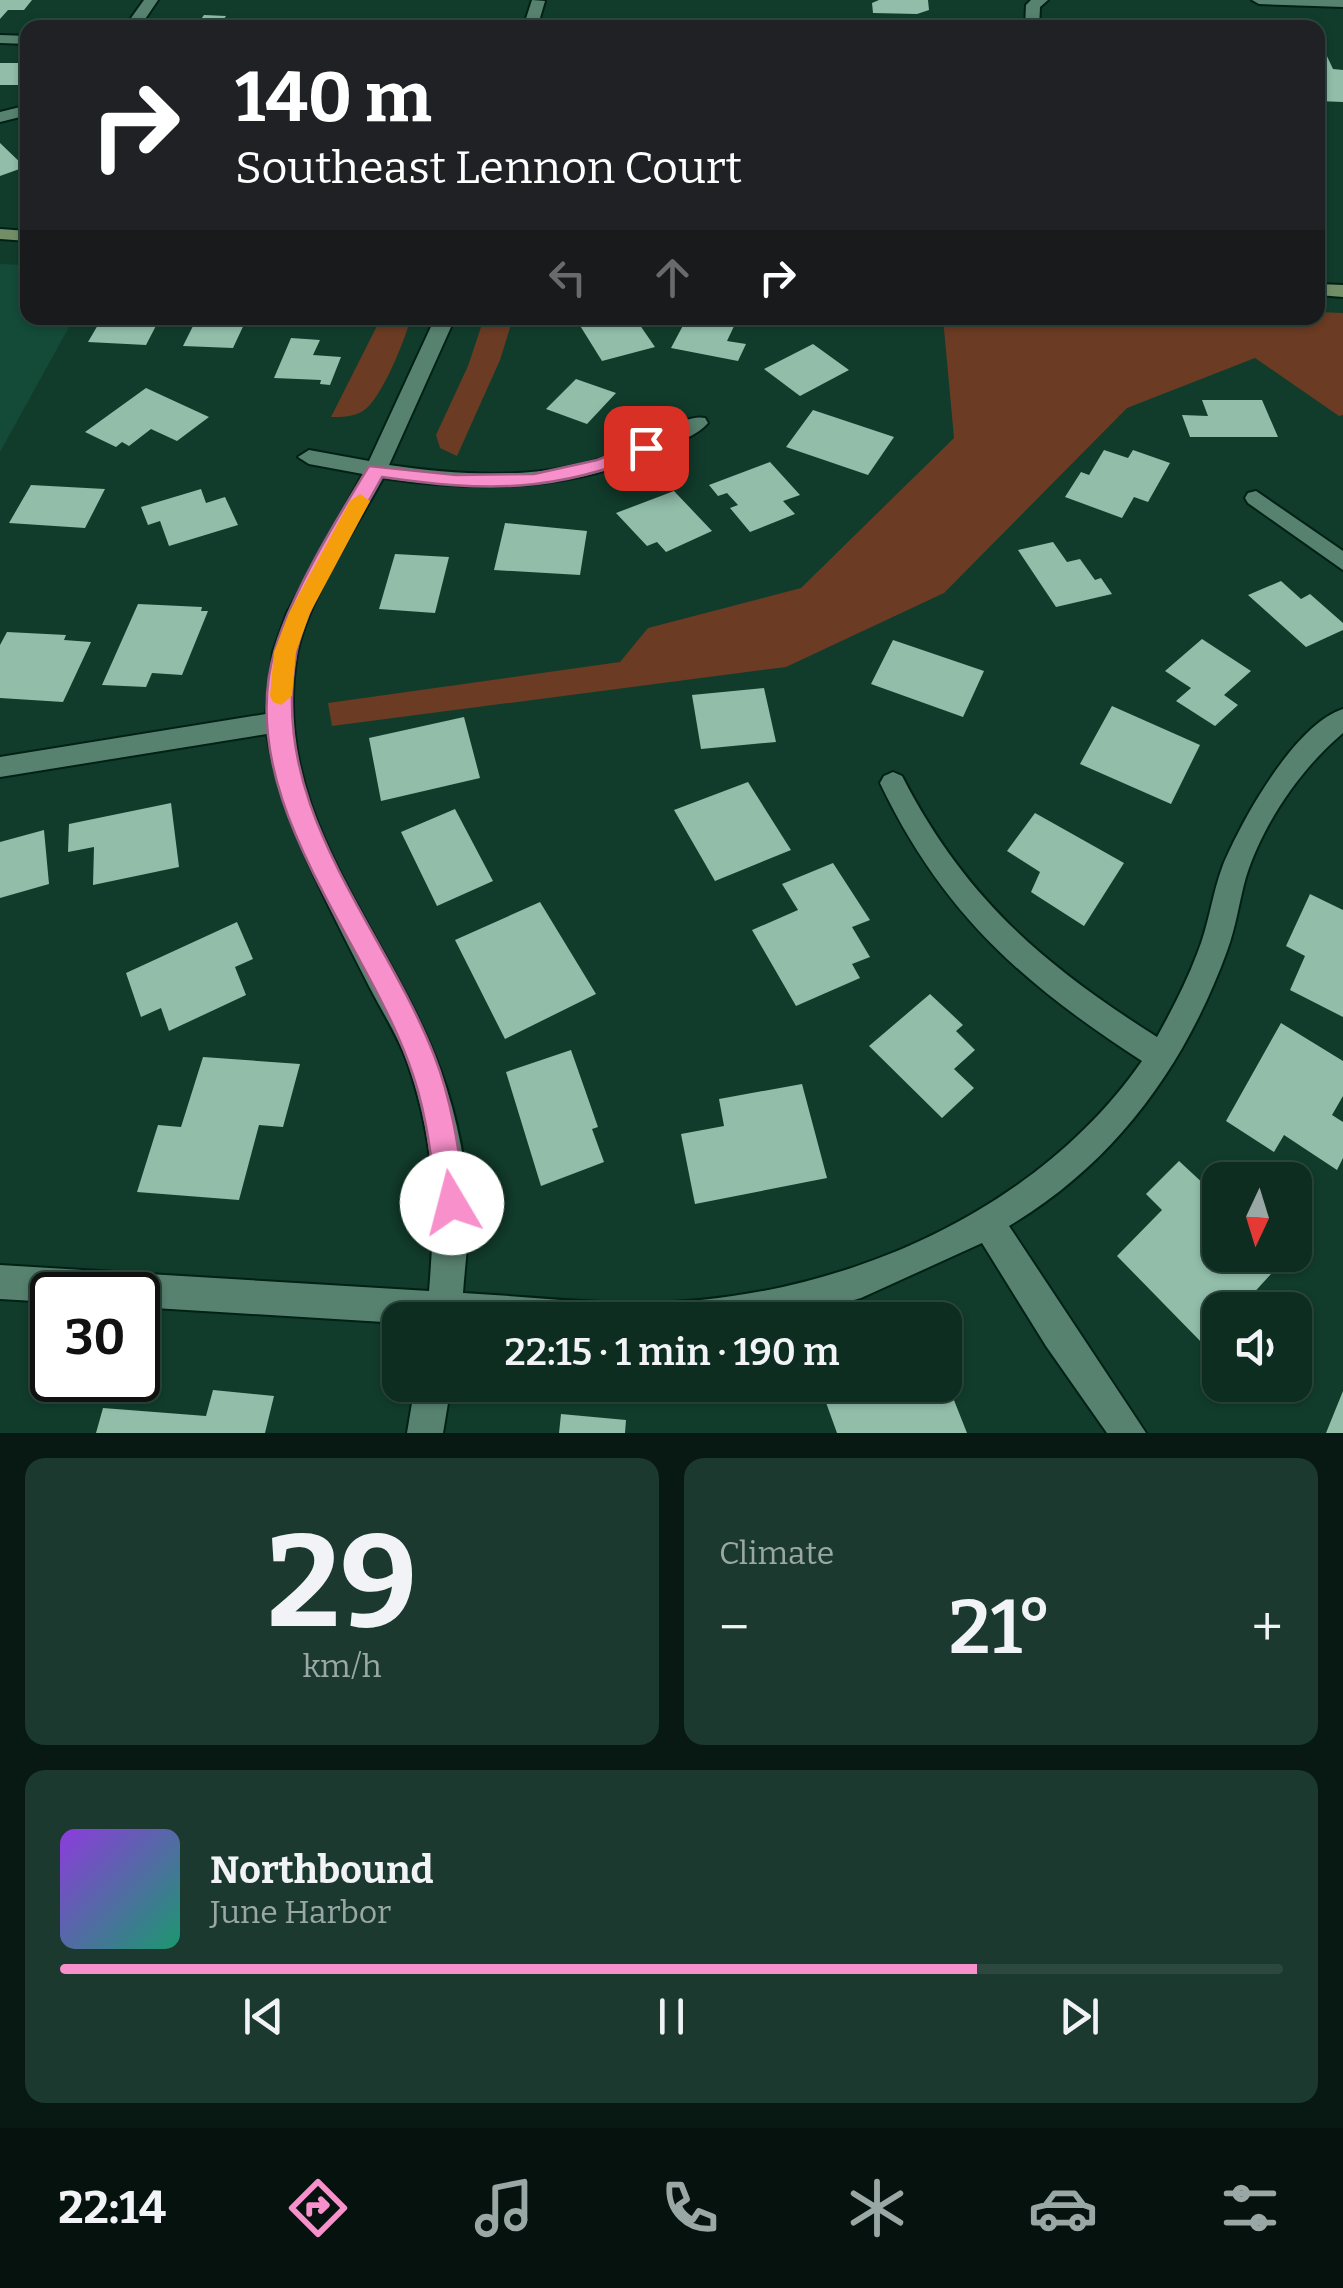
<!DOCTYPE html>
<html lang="en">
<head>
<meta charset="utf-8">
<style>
  body { margin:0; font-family:Bitter,serif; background:#1b392e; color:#f1f3f6; height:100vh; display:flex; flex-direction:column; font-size:38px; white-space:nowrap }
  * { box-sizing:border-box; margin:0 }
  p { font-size:32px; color:#9aa8a5 }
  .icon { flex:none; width:55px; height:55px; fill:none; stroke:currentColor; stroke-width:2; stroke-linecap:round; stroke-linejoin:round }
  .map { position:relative; height:1433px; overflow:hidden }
  .side { display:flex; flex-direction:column; gap:25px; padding:25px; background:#071912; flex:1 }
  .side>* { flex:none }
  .banner { position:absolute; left:20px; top:20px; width:1305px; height:305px; border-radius:20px; box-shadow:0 2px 8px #0004,0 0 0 2px #2d493f; background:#202124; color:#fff; overflow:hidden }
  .needle { width:65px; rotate:184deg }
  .buttons { position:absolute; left:1202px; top:1162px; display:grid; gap:20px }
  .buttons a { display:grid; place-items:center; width:110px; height:110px; border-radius:20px; background:#0d2d21; box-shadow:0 2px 8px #0004,0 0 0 2px #2d493f; font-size:50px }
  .speed { position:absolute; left:30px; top:1272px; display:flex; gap:20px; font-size:50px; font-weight:700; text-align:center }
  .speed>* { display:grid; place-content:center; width:130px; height:130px; border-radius:50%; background:#0d2d21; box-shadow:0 2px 8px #0004,0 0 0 2px #2d493f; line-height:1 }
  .speed .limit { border:5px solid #111; border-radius:15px; background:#fff; color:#111 }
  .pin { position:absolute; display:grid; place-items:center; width:85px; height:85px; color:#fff; margin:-42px; border-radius:20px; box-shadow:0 5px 15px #0006 }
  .me { position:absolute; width:110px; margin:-55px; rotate:352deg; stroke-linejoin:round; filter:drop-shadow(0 0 8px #0008) }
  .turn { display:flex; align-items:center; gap:35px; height:210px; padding:0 50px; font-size:45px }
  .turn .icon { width:130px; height:130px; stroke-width:2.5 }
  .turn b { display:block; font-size:70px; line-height:85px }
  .lanes { display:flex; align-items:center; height:95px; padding:0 50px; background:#0003; justify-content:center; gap:50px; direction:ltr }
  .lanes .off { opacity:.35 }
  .big { font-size:75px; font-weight:600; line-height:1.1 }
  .side .tile { flex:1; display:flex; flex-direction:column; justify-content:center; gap:15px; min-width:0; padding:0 35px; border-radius:20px; background:#1b392e }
  .side .dial { align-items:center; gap:0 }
  .dial b { font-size:130px; line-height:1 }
  .song { display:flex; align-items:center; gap:30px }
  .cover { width:120px; height:120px; border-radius:15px; background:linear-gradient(135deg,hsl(270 70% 55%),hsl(160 70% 35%)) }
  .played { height:10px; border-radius:5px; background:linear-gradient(90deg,#f890cb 75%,#2d493f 75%) }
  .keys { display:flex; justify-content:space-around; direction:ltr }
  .heat { display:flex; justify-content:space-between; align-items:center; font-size:55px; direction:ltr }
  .side .tiles { flex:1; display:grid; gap:25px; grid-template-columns:1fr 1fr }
  .tile:last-child { grid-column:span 2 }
  .trip { position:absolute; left:382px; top:1302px; width:580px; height:100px; border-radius:20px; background:#0d2d21; box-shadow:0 2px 8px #0004,0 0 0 2px #2d493f; font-weight:600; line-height:100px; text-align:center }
  .tab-bar { display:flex; height:160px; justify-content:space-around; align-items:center; background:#05120d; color:#9aa8a5 }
  .tab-bar .icon { width:70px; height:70px }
  .tab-bar .selected { color:#f890cb }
  .tab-bar b { font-size:45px; color:#f1f3f6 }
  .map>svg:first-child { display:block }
  .built { fill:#144a38 }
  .green { fill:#6b3b23 }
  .building { fill:#91bda9 }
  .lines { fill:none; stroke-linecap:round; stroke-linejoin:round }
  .lane-casing { stroke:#022116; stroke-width:4 }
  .street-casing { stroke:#022116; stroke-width:4 }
  .secondary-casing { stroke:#022116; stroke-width:4 }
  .lane { fill:#588270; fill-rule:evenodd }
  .street { fill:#588270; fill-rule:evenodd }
  .secondary { fill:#728e67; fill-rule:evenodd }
  .route { fill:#f890cb; stroke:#a15e84; stroke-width:2.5 }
  .slow { fill:#f59e0b }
</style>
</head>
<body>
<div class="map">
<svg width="1343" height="1433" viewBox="0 0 1343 1433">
  <rect width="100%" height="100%" fill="#113c2c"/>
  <path class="built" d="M0,264L27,265L28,318H74L0,452Z"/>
  <path class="green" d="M1318,312L1343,313V415L1339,416L1255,358L1127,408L944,593L786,667L332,726L328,703L620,662L648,628L801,588L954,438L943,318H1318Z
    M381,318H411C405,339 382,399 363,411C353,417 342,417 331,417Z
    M484,318H513L500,360L457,456L440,448L436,435L468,366Z"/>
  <path class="building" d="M0,0H32L24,10H8L0,19Z
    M879,0H928L929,10L917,14L873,13L872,3Z
    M204,15L226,16L218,28H185L189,22H199Z
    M617,21H660L659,28H615Z
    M1318,52H1325L1333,69L1343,70V102L1318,101Z
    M0,63H28L24,85H0Z
    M0,143L25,167L0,176Z
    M102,318H160L146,345L88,342Z
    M197,318H247L233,348L183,346Z
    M605,318H635L655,347L602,361L579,324Z
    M687,318L736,322L727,341L746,344L738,361L671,348Z
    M291,338L320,340L313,355L341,357L330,385L320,384L321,380L274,378Z
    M813,344L849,370L800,396L764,369Z
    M576,379L616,393L587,424L546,409Z
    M146,388L209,417L177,441L151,429L129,446L122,442L116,447L85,432Z
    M1202,400H1262L1278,437H1190L1182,415L1208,416Z
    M813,410L894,437L868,475L786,447Z
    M1104,450L1128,458L1133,450L1170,463L1148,502L1134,497L1122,518L1065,497L1081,472L1089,475Z
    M770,462L800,495L783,501L795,514L750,532L730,508L738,505L727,493L718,496L709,485Z
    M31,485L105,489L85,528L9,523Z
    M201,489L206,503L225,497L238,525L169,546L160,521L148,525L141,507Z
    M674,491L712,531L666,552L657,542L647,546L616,513Z
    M505,523L587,531L580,575L494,570Z
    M1053,542L1067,562L1080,559L1095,580L1101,578L1112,594L1056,607L1018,550Z
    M395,554L449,557L435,613L379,609Z
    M1281,581L1301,599L1310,594L1343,623V630L1306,647L1248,595Z
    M138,604L202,607L201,611H208L182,675L152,673L146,687L102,685Z
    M7,632L66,635L64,640L91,642L63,702L0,698V645Z
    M1202,639L1251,671L1224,695L1238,705L1215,726L1176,701L1191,688L1165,671Z
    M893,640L984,671L963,717L871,684Z
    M764,688L776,742L701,749L692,695Z
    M1112,706L1200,745L1171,804L1080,764Z
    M464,717L480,778L381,801L369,738Z
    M748,782L791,850L715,881L674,810Z
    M171,803L179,867L93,885L94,847L68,852L69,824Z
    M455,809L493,881L437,906L401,832Z
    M1035,813L1124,863L1084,926L1031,892L1040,872L1007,851Z
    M44,830L49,884L0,898V842Z
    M833,863L870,920L852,927L870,957L852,964L860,978L796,1006L752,930L798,910L782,884Z
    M1310,894L1343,910V1017L1290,990L1305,956L1286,946Z
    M540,902L596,994L505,1039L455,940Z
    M237,922L253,959L235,967L246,995L169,1031L161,1008L141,1017L126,973Z
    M930,994L963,1025L956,1031L975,1050L954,1069L974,1088L942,1118L869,1046Z
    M1281,1023L1343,1061V1096L1332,1115L1343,1122V1158L1337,1170L1284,1135L1274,1152L1226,1121Z
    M571,1050L598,1127L592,1129L604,1162L541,1186L506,1072Z
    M203,1057L300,1064L283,1127L259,1125L239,1200L137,1192L158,1125L181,1127Z
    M802,1084L827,1178L695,1204L681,1134L724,1126L719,1099Z
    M1179,1161L1220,1199V1206L1210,1216L1220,1226V1255H1251L1271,1274L1238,1310H1220V1330L1205,1346L1117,1256L1162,1210L1146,1194Z
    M857,1385H948L967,1433H837L824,1397Z
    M213,1390L274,1396L265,1433H96L103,1408L206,1416Z
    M1343,1391V1433H1326Z
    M561,1414L626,1420L625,1433H559Z"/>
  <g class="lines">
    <defs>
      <path id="lane" d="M0,35L28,36V44L0,43Z"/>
      <path id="street" d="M144,0H158L139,28H124Z
        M532,0L545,1L537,28H523Z
        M1031,0H1048L1040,7L1039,28H1025L1026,5Z
        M1252,0H1343V7L1259,4Z
        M28,105V115L0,122V112Z
        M435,318H455L389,465C466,476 546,481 620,452C640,443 685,413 705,418L708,423C698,435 677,442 662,449C572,492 479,492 383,478C357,527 306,602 297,655C270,809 380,921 434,1054C453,1100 465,1153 468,1202C470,1231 465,1263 463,1293C521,1296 580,1303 638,1303C826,1303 1032,1219 1142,1061C1023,984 942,913 880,783L884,776L893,772L902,776C964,897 1043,965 1157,1037C1172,1010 1186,983 1197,954C1209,925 1212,894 1223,865C1242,820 1294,725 1343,709V733C1300,769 1263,824 1246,877C1239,902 1236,927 1227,951C1185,1066 1115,1163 1009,1226L1146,1433H1107L1046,1346L982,1243L861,1298L783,1320L400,1323L138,1307V1295H52V1302L0,1299V1265L429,1291C436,1206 436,1146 408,1064C399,1038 383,1013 370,988C329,906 283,825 267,734L0,777V757L266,714L273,652L287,613L363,474L309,464L298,457L309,450L369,461Z
        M1256,491L1343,551V570L1248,503L1245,498L1248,493Z
        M415,1385H451L443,1433H407Z"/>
      <path id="secondary" d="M0,229L28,231V241L0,239Z
        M1318,284L1343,285V297L1318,295Z"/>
    </defs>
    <use href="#lane" class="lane-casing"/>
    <use href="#street" class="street-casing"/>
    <use href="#secondary" class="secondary-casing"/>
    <use href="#lane" class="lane"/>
    <use href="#street" class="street"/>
    <use href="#secondary" class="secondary"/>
  </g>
  <path class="route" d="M646,441L656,448L653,452C554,493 487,492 382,477C356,526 305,603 296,655C269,810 381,921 434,1055C453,1103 459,1153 466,1203L462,1213L452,1218L441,1213L437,1203C431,1155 426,1107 408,1061C361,934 232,794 275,649C292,592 338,517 369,466L456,475L534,474L597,460Z"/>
  <path class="slow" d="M360,494L370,501L310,613L296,652L292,696L281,705L273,702L270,696L274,652L289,613L350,501Z"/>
</svg>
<div class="buttons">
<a><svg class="needle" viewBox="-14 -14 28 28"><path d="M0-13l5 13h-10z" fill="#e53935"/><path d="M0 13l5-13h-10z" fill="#9aa8a5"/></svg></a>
<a><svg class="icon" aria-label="sound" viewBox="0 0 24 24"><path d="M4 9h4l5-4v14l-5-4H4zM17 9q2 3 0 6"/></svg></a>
</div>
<div class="speed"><div class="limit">30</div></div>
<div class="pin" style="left:646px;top:448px;background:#d93025"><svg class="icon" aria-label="arrive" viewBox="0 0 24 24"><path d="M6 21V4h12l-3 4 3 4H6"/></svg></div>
<svg class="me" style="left:452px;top:1203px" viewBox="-20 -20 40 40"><circle r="19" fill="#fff"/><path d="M0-13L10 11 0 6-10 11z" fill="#f890cb"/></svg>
<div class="trip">22:15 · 1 min · 190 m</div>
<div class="banner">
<div class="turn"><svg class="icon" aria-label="right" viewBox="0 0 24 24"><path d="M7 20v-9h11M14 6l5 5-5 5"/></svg><div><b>140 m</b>Southeast Lennon Court</div></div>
<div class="lanes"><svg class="icon off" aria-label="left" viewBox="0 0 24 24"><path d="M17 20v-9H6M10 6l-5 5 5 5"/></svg><svg class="icon off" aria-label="ahead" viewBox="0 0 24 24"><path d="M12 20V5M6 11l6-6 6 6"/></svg><svg class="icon" aria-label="right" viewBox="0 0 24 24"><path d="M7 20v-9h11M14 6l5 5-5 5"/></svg></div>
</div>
</div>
<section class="side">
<div class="tiles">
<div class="tile dial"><b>29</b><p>km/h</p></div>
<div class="tile"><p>Climate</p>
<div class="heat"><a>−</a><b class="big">21°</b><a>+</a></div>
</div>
<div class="tile">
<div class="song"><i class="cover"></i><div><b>Northbound</b><p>June Harbor</p></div></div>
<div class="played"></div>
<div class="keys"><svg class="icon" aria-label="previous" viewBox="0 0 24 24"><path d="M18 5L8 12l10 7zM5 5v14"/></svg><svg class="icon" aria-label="pause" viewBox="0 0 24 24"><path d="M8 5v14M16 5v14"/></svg><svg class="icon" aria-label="next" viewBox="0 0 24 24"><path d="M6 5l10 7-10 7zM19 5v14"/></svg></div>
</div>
</div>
</section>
<nav class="tab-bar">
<b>22:14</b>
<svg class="icon selected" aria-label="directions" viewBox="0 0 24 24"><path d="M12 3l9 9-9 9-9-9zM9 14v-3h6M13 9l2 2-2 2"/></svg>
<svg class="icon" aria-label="music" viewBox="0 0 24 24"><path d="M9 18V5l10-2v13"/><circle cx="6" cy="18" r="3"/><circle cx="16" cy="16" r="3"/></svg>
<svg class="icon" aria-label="phone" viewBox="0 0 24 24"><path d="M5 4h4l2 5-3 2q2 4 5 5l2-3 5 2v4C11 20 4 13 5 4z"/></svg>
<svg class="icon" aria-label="climate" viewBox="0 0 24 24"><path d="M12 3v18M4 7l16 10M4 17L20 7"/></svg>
<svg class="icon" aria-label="car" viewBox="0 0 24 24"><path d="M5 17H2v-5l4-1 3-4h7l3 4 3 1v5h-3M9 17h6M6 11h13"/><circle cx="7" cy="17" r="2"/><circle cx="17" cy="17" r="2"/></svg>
<svg class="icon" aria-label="filters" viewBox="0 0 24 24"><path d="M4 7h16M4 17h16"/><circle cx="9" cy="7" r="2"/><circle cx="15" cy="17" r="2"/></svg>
</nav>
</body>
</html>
